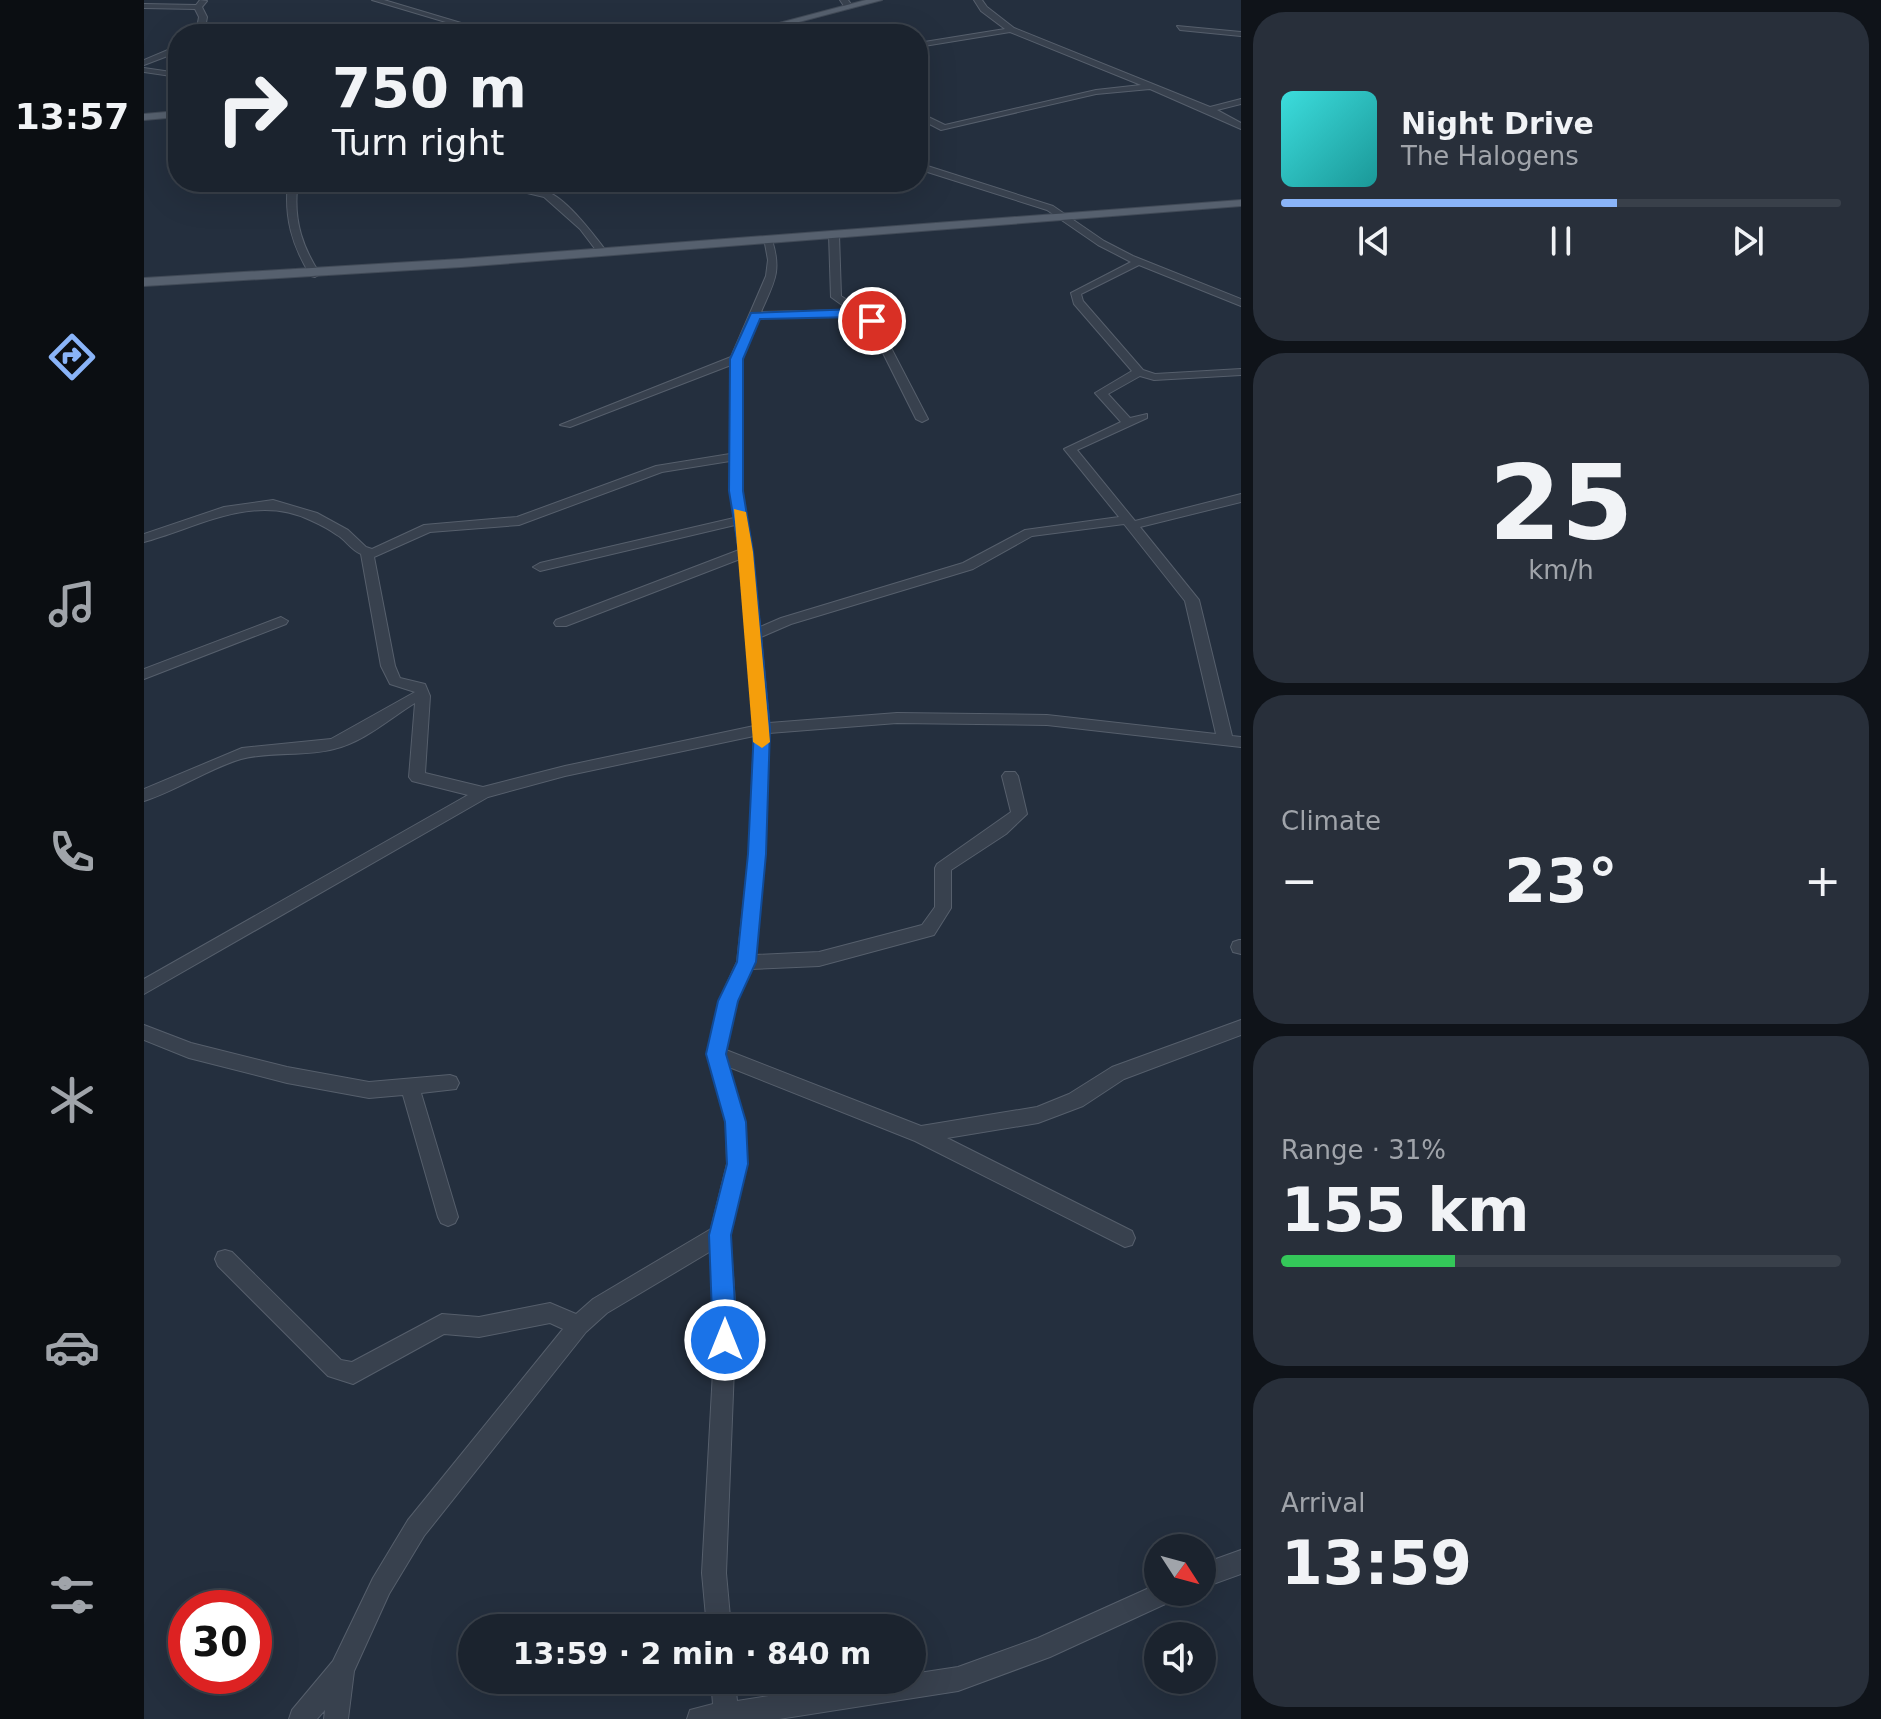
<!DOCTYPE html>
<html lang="en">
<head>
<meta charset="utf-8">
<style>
  body { margin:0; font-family:"DejaVu Sans",sans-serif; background:#282f3a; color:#f1f3f6; height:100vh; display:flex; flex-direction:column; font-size:30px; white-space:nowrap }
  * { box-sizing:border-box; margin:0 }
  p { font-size:26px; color:#a0a4aa }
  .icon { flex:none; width:44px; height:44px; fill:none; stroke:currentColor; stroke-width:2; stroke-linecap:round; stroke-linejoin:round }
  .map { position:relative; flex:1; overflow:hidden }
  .side { display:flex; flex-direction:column; gap:12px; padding:12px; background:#0f1319; width:640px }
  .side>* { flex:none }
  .hud { position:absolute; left:24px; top:24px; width:760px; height:168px; border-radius:32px; box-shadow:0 8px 32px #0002,0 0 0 2px #39404a; background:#1b232e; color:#f1f3f6; overflow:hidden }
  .needle { width:52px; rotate:126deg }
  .controls { position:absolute; left:1000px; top:1534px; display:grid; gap:16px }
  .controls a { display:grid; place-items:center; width:72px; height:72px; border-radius:50%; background:#1b232e; box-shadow:0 8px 32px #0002,0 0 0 2px #39404a; font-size:40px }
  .speed { position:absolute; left:24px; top:1590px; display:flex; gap:16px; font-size:40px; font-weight:700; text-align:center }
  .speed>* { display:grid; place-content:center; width:104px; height:104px; border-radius:50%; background:#1b232e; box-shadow:0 8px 32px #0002,0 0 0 2px #39404a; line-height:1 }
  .speed .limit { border:12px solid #d22; background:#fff; color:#111 }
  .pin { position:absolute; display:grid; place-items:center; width:68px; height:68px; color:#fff; margin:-34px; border:4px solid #fff; border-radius:50%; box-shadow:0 2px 8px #0007 }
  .me { position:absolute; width:88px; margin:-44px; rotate:0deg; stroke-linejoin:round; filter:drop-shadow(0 0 6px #0008) }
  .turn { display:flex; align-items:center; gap:28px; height:168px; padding:0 32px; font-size:36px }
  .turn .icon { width:104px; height:104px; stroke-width:2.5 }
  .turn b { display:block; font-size:56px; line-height:68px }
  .big { font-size:60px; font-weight:600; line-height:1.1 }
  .side .card { flex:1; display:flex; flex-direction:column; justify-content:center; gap:12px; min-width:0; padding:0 28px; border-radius:32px; background:#282f3a }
  .side .dial { align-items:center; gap:0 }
  .dial b { font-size:104px; line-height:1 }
  .song { display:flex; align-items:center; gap:24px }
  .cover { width:96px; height:96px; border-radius:12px; background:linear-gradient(135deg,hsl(180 70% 55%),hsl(180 70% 35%)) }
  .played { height:8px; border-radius:4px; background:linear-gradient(90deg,#8ab4f8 60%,#39404a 60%) }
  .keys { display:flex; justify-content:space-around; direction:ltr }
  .heat { display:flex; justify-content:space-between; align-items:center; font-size:44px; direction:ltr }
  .charge { height:12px; border-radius:6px; background:linear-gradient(90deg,#34c759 31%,#39404a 0) }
  .trip { position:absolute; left:314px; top:1614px; width:468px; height:80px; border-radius:40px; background:#1b232e; box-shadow:0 8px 32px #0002,0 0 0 2px #39404a; font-weight:600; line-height:80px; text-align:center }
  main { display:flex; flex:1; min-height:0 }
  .tabs { display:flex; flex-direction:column; width:144px; justify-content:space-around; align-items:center; background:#0b0e12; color:#a0a4aa }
  .tabs .icon { width:56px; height:56px }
  .tabs .on { color:#8ab4f8 }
  .tabs b { font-size:36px; color:#f1f3f6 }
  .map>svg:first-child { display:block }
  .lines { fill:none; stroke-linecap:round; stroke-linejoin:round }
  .minor-casing { stroke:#565f6c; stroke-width:2 }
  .major-casing { stroke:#414a57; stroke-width:2 }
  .minor { fill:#38414e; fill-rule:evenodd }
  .major { fill:#56606e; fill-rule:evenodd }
  .route { fill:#1a73e8; stroke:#114b97; stroke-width:2 }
  .slow { fill:#f59e0b }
</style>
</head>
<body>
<main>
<nav class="tabs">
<b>13:57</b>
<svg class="icon on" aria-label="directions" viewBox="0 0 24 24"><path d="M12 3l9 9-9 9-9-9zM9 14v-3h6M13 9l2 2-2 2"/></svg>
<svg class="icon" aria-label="music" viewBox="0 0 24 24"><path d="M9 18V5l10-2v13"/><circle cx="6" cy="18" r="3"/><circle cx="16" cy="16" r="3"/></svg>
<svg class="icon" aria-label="phone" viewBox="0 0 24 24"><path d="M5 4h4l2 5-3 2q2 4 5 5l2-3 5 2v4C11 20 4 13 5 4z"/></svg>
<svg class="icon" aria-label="climate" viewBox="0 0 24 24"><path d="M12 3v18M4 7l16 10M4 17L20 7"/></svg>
<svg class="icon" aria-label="car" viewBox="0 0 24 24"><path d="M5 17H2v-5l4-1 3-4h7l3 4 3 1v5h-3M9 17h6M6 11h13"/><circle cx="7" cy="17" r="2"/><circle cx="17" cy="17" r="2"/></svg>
<svg class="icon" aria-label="filters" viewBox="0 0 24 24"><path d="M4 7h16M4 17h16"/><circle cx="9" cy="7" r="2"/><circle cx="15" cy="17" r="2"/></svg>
</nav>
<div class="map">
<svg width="1097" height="1719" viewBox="0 0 1097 1719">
  <rect width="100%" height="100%" fill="#242f3e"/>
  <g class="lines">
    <defs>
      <path id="minor" d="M56,0L63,1L58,7L63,17L60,34H52L55,17L51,9L0,8V4L52,5Z
        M228,0H240L354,34H342Z
        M696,0H704L709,7L702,9Z
        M830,0H838L843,7L870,28L1066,107L1097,99V104L1073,110L1097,123V129L1006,89L952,94L797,130L774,118V112L801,125L952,90L997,85L866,32L774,47V43L861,29L837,11Z
        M1033,26L1097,32V36L1036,30Z
        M31,47H34V52L0,65V60Z
        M0,68L34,73V77L0,72Z
        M774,163L909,206L960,241L989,256L1097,299V306L995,265L937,294L939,301L999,370L1011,374L1097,369V375L1010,380L996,376L964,394L986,418L1003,414V418L933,450L991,521L1097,494V502L996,527L1055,600L1088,736L1097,737V747L903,725L753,723L625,733L621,854L611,955L675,952L778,925L791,907V868L793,864L867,812L858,776L861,772H871L874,776L883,814L862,834L807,870V908L790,935L675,966L607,969L593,1001L582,1050L777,1126L893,1107L925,1094L968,1067L1097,1020V1035L980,1079L939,1106L894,1123L803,1138L988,1231L991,1238L988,1245L981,1247L771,1141L585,1067L600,1122L603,1164L586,1235L592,1316L582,1573L587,1628H563L558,1573L572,1316L567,1251L463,1313L442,1332L280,1536L245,1594L210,1671L204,1719H180L181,1710L173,1719H145L148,1710L189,1661L229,1578L264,1520L419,1329L406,1323L335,1337L300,1334L209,1384L184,1376L74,1266L71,1259L74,1252L81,1250L88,1252L197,1360L208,1362L298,1314L335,1317L406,1303L432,1314L449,1299L567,1229L583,1164L582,1122L563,1054L575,1001L593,962L605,854L610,736L421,776L344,797L0,994V979L324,795L268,781L265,777L271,703C245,719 220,742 190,749C160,757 128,751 97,759C64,769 34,790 0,801V789L98,748L187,739L271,692L246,684L237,666L217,554C207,550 202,540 193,535C185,529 175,524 166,520C110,493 55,527 0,542V534L80,507L129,500L173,513L204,530L222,547L228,549L280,525L373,517L512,466L586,454L587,365L426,427L416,425L587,357L622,276L624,260L620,238L628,240C638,272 630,282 617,312L705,310L687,297L685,235L690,232L695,235L697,296L732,319L784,419L778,422L772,419L724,323L713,316L615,318L597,359L598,491L608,552L616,627L637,618L819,563L881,530L975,517L920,449L977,422L951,393L988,371L930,304L927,293L987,262L954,245L903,210L774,169ZM586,461V491L590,518L396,563L389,567L396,571L591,525L595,550L412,620L410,623L412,626H422L596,559L610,726L421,766L339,787L281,773L286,696L281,684L256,678L251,666L230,557L286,532L375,525L518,472ZM980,524L1041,601L1072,734L903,715L753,713L625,723L617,637L647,624L829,569L888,536Z
        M144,182H154L153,184L170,182H262L257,185L182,186L153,190C150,222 159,248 176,274L171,277L167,276C148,246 140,217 144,182Z
        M337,182C355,182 390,185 406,193C425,202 450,235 463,252L455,254L436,229L400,197Z
        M137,617L144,621L142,624L0,679V669Z
        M1095,940H1097V954L1089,952L1087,947L1089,942Z
        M0,1025L47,1043L143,1067L225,1082L306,1075L312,1077L315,1083L312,1089L277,1093L314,1217L311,1223L304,1226L297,1223L294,1217L259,1095L225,1098L143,1083L45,1058L0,1040Z
        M1097,1550V1574L1058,1588V1564Z
        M1014,1584V1592H1034L1030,1600L906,1657L814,1691L635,1719H543L546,1710L569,1704L567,1680H591L593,1701L728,1680H768V1674L814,1667L894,1638Z"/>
      <path id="major" d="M722,0H738L609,34H593Z
        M34,111V117L0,120V114Z
        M1097,200V206L317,267L0,286V278L317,259Z"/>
    </defs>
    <use href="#minor" class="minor-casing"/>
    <use href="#major" class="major-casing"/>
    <use href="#minor" class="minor"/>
    <use href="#major" class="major"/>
  </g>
  <path class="route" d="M713,309L734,321L728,324L711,317L616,319L599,359V491L609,552L626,729L622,854L612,962L594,1001L582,1054L602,1122L604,1164L587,1235L593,1340L589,1348L581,1352L573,1348L569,1340L565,1235L583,1164L581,1122L562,1054L574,1001L593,962L604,854L610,729L595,552L585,491L586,359L607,313Z"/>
  <path class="slow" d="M590,509L602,512L609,552L626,742L618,748L609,742Z"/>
</svg>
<div class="controls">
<a><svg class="needle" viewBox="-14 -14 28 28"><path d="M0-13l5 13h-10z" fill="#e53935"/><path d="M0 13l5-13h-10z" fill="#a0a4aa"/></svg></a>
<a><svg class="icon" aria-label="sound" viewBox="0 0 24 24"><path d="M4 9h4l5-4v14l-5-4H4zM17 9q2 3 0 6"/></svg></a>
</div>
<div class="speed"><div class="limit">30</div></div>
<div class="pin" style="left:728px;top:321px;background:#d93025"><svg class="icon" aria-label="arrive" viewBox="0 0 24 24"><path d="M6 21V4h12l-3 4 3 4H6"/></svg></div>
<svg class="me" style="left:581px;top:1340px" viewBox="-20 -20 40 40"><circle r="17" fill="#1a73e8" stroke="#fff" stroke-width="3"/><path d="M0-11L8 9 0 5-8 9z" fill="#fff"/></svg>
<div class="trip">13:59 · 2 min · 840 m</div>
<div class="hud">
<div class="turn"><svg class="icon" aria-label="right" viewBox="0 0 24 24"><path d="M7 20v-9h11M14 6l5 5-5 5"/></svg><div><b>750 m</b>Turn right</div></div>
</div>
</div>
<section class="side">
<div class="card">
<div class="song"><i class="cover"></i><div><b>Night Drive</b><p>The Halogens</p></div></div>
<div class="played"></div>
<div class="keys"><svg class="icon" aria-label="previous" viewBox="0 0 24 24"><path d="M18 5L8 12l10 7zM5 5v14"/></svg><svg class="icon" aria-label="pause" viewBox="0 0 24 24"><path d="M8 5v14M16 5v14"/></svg><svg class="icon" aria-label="next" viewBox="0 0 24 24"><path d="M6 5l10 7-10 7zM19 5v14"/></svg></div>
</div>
<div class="card dial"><b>25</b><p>km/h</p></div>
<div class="card"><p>Climate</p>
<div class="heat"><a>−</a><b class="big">23°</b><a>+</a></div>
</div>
<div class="card"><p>Range · 31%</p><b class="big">155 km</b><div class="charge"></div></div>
<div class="card"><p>Arrival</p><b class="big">13:59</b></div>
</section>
</main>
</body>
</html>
